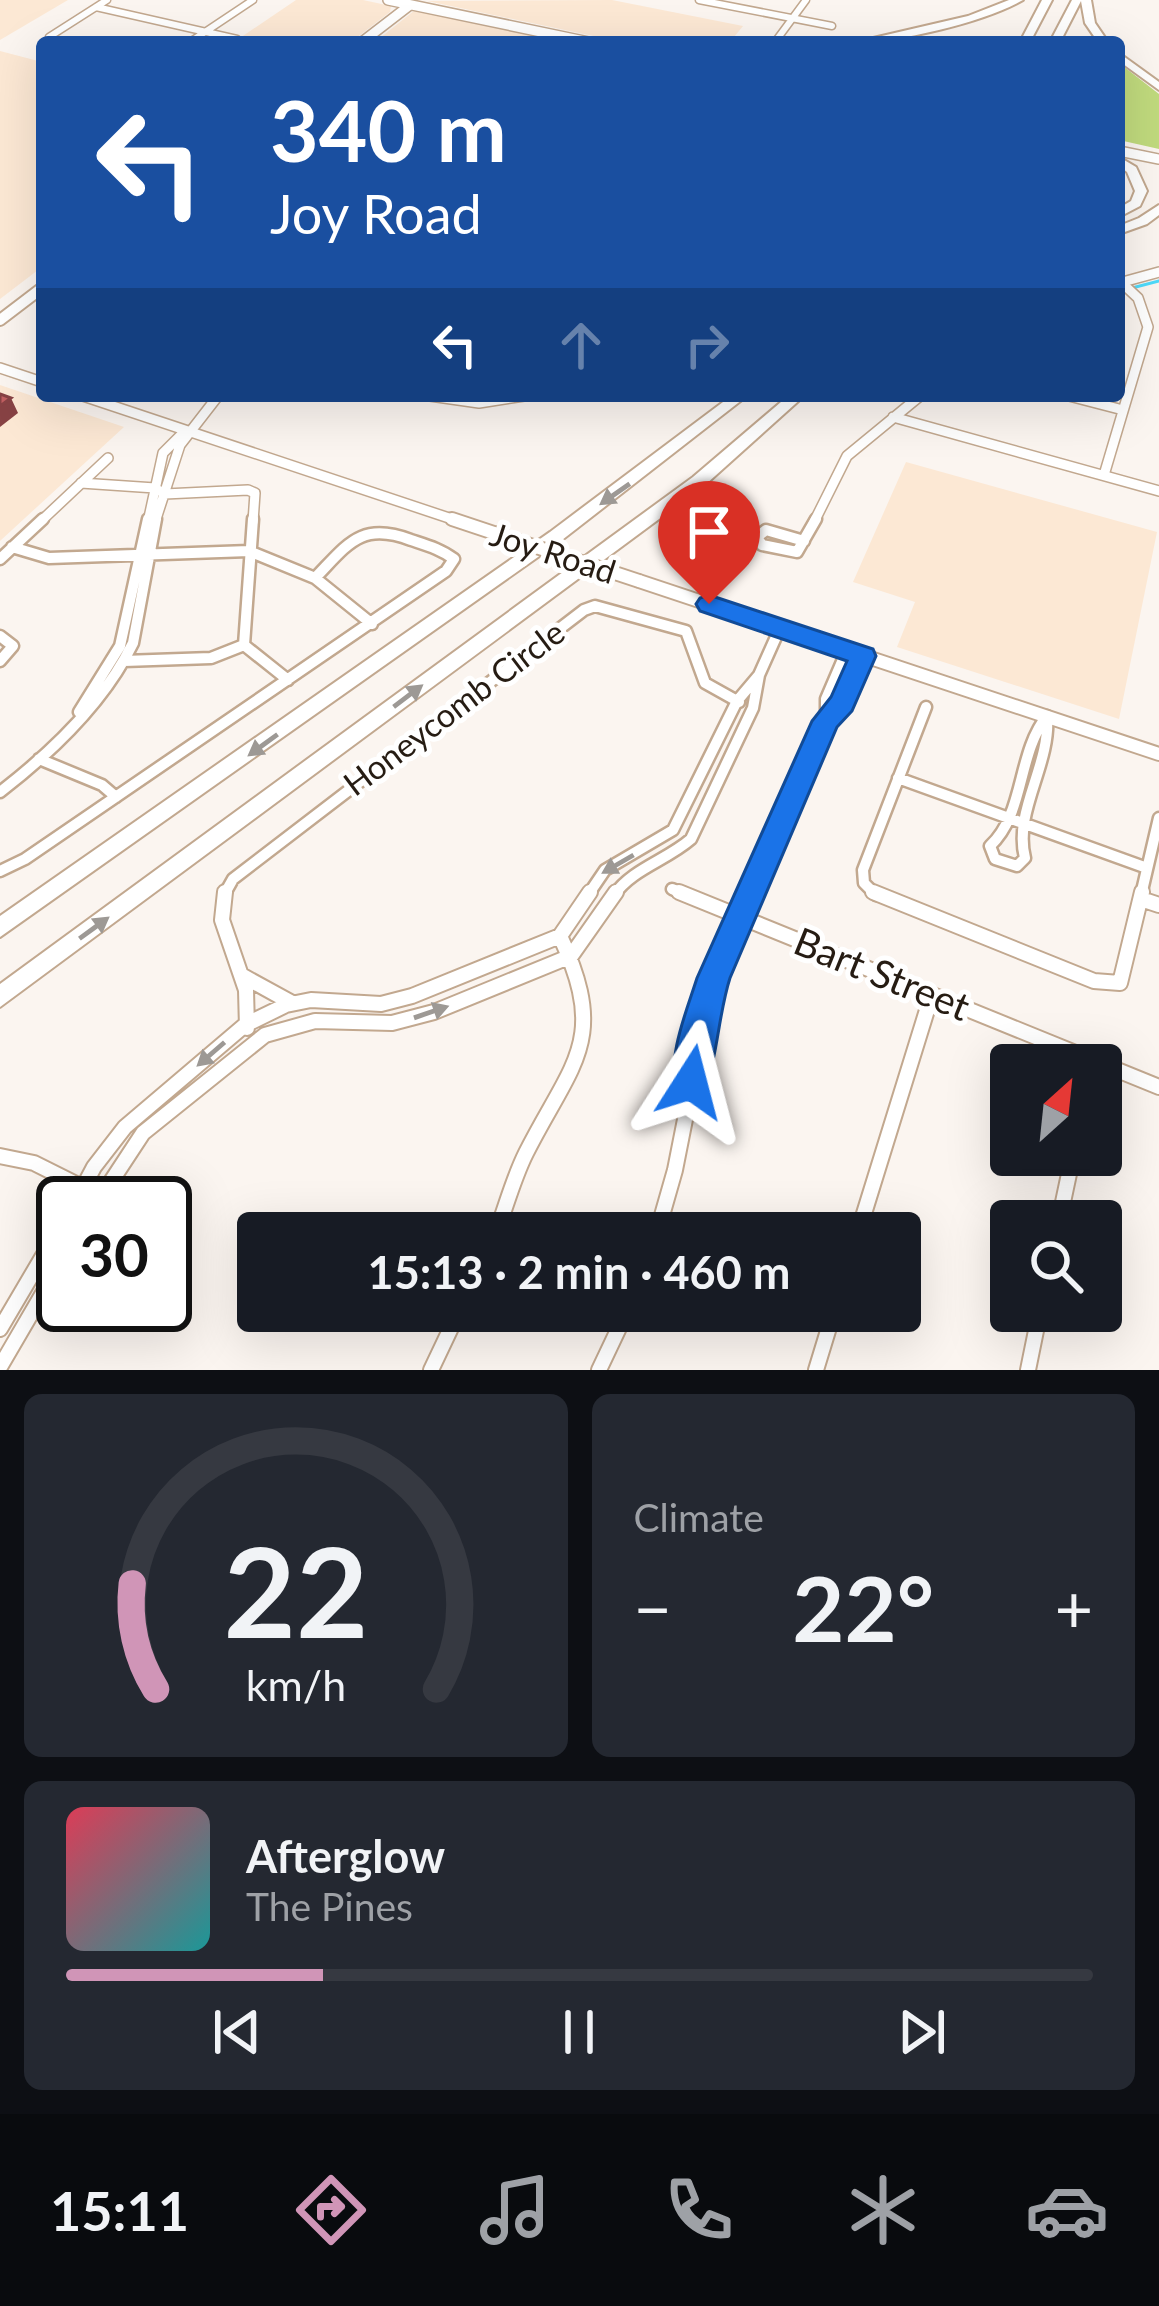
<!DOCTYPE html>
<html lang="en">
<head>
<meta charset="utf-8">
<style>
  body { margin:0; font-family:Lato,sans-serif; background:#242831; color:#f1f3f6; height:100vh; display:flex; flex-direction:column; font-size:45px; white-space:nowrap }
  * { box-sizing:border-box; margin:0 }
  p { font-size:39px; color:#9ea1a6 }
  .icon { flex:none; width:66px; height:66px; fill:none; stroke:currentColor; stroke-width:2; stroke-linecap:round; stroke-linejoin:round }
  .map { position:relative; height:1370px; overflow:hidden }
  .side { display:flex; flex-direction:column; gap:24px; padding:24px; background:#0d0f14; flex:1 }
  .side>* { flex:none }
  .banner { position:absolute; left:36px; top:36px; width:1089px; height:366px; border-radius:12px; box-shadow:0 12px 48px #0002; background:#1a4fa0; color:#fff; overflow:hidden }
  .needle { width:78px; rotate:27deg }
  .buttons { position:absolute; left:990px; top:1044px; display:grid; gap:24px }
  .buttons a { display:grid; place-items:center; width:132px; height:132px; border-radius:12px; background:#171b24; box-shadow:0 12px 48px #0002; font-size:60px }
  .speed { position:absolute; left:36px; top:1176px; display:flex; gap:24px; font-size:60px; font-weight:700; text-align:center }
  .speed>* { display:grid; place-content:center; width:156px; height:156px; border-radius:50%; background:#171b24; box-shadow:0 12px 48px #0002; line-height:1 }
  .speed .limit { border:6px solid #111; border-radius:18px; background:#fff; color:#111 }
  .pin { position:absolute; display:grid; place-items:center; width:102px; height:102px; color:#fff; margin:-123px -51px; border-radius:50% 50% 50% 0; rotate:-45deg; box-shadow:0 0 12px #0007 }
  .pin .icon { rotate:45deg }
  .me { position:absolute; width:132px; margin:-66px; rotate:9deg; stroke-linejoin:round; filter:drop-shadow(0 0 9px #0008) }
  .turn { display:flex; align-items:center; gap:42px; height:252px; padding:0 36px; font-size:54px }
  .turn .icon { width:156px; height:156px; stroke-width:2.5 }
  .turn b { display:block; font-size:84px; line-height:102px }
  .lanes { display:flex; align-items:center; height:114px; padding:0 36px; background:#0003; justify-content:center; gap:60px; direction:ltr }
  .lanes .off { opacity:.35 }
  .big { font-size:90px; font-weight:700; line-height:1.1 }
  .side .tile { flex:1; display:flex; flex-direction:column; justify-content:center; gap:18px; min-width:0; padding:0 42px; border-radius:18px; background:#242831 }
  .side .dial { align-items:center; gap:0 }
  .dial svg { height:312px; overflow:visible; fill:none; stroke:#363941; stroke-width:7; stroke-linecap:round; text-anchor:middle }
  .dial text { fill:#f1f3f6; stroke:none }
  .song { display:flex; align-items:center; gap:36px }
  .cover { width:144px; height:144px; border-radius:18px; background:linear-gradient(135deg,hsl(350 70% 55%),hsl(180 70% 35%)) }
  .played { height:12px; border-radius:6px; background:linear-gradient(90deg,#d095b7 25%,#363941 25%) }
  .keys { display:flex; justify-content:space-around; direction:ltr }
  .heat { display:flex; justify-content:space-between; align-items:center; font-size:66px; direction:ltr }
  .side .tiles { flex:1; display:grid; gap:24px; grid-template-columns:1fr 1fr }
  .tile:last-child { grid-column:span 2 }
  .trip { position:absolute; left:237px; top:1212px; width:684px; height:120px; border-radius:12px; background:#171b24; box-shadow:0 12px 48px #0002; font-weight:700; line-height:120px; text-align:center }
  .menu { display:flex; height:192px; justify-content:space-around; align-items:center; background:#090b0e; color:#9ea1a6 }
  .menu .icon { width:84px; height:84px }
  .menu .on { color:#d095b7 }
  .menu b { font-size:54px; color:#f1f3f6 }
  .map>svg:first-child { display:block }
  .built { fill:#fce8d4 }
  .green { fill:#c0da7d }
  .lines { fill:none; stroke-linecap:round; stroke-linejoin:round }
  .stream { stroke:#4edafa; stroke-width:3 }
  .minor-far3-casing { stroke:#c2a88f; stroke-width:9 }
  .minor-far2-casing { stroke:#c2a88f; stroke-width:12 }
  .minor-far1-casing { stroke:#c2a88f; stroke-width:15 }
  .minor-casing { stroke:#c2a88f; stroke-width:18 }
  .tertiary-far1-casing { stroke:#c2a88f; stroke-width:12 }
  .tertiary-casing { stroke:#c2a88f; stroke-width:16 }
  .secondary-far1-casing { stroke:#c2a88f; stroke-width:12 }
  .secondary-casing { stroke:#c2a88f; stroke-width:14 }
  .motorway-casing { stroke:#c2a88f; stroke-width:4 }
  .minor-far3 { stroke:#fff; stroke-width:6 }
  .minor-far2 { stroke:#fff; stroke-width:9 }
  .minor-far1 { stroke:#fff; stroke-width:10 }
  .minor { stroke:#fff; stroke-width:14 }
  .tertiary-far1 { stroke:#fff; stroke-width:9 }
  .tertiary { stroke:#fff; stroke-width:12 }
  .secondary-far1 { stroke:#fff; stroke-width:9 }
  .secondary { stroke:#fff; stroke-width:10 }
  .motorway { fill:#fff; fill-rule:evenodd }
  .tertiary-bridge-casing { stroke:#c2a88f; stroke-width:16; stroke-linecap:butt }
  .tertiary-bridge { stroke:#fff; stroke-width:12 }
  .shaded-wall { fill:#874244 }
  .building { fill:#c15f61; stroke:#874244; stroke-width:3 }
  .oneway { fill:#9d9995 }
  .route { fill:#1a73e8; stroke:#114b97; stroke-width:3 }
  .labels { text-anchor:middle; stroke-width:10; stroke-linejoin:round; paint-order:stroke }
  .street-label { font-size:33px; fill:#261c13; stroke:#fff }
  .near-street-label { font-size:39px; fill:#261c13; stroke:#fff }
</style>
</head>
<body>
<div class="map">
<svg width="1159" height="1370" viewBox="0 0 1159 1370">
  <rect width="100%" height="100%" fill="#fbf5f0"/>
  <path class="built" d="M0,0H68L0,40Z
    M296,0H363L391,6L390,12L351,42H234Z
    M612,0L743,26L730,42H622L427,1Z
    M415,10L564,42H375Z
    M0,51L42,62V267L0,299Z
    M0,385L124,427L0,541Z
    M906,462L1157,532L1119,719L897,647L915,602L853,582Z"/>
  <path class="green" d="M1119,63L1159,94V149L1119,140Z"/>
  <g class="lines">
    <path class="stream" d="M1132,288L1159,281"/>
    <defs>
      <path id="minor-far3" d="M699,0L832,26
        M96,7L237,39
        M49,37L107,0
        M190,42L253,0
        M775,42L806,0"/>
      <path id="minor-far2" d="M1119,283L1159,272
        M430,396L479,403L524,396
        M1069,396L1123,410
        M893,417L1159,491
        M1104,475L1148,327L1138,298L1122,283
        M81,483L155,488L165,494L248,490L255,493L253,522
        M40,522L108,458
        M148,522L163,453L183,433
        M155,522L180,445L218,396
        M814,522L847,456L920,396"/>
      <path id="minor-far1" d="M253,519L244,645L288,680
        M804,541L766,530L757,537L762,545L797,552L816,519
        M12,547L49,558L249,551L315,578L372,624
        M0,559L43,519
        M0,636L13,646L0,661
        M124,661L211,658L244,645
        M79,712L120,646L148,519
        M1047,716C1051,765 1013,811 1025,858L1017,866L995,859L990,846C1025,814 1017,753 1047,716Z
        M826,721V699L847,650
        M39,759L102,785L116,797
        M898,778L1147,868
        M0,792C52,752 104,703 133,643L156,519
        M0,871L25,859L446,571L454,559C441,549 426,545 411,540C361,521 348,544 315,578
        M672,889L687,895
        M224,895L233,879L584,610L595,606L686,631L705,683L739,702
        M588,895L605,870L673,830L737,701L759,675L780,628
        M614,895C632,869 667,860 691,839L753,708L759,675
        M750,895L826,721L843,704L863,656
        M876,895L864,883L863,870L926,707
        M1141,895L1159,818"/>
      <path id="minor" d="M225,892L222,920L246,990L247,1028
        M679,892L1159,1087
        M873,892L1094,981L1120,983L1142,892
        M1141,899L1159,905
        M241,975L292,1003
        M0,1156L34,1163L86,1189
        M75,1203L94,1167L125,1127L245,1025L286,1005L311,1000L381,1004L412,996L560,936L590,892
        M97,1203L143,1133L265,1035L315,1021L392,1023L434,1012L571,956L616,892
        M1059,1221L1073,1155
        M496,1233C506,1207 513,1179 526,1153C572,1062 609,1041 560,936
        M657,1233L675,1170L713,978L751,892
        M858,1233L932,994
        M0,1329L63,1222
        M0,1367L63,1259
        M431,1370L459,1311
        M599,1370L627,1311
        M816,1370L834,1311
        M1028,1370L1040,1311"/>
      <path id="tertiary-far1" d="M0,368L42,382
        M83,396L461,522"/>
      <path id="tertiary" d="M452,519L494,533
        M639,581L1159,754"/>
      <path id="secondary-far1" d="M388,0L589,42
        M362,42L410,5
        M1119,151L1159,159"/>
      <path id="secondary" d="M0,320L42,288"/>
      <path id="motorway" d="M1009,0H1023C984,22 901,42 856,42L968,16Z
        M1042,0H1052L1030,42H1020Z
        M1072,0H1091L1095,23L1108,42H1098L1085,23L1081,1L1060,42H1050Z
        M1119,53L1159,82V90L1119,61Z
        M1119,157L1136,167L1147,191L1140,206L1119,217V208L1131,201L1135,191L1127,172L1119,166Z
        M1159,205V215L1147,224L1119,234V226L1139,218Z
        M731,396H747L562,540L0,937V916L550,532Z
        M788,396H804L705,485L0,1007V984L693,477Z"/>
    </defs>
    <use href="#minor-far3" class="minor-far3-casing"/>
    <use href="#minor-far2" class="minor-far2-casing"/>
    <use href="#minor-far1" class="minor-far1-casing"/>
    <use href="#minor" class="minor-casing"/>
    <use href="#tertiary-far1" class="tertiary-far1-casing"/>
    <use href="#tertiary" class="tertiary-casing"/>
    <use href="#secondary-far1" class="secondary-far1-casing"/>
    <use href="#secondary" class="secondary-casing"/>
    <use href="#motorway" class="motorway-casing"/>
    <use href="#minor-far3" class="minor-far3"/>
    <use href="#minor-far2" class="minor-far2"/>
    <use href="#minor-far1" class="minor-far1"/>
    <use href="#minor" class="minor"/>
    <use href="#tertiary-far1" class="tertiary-far1"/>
    <use href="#tertiary" class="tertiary"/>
    <use href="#secondary-far1" class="secondary-far1"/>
    <use href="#secondary" class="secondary"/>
    <use href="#motorway" class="motorway"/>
    <defs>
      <path id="tertiary-bridge" d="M494,533L639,581"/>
    </defs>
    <use href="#tertiary-bridge" class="tertiary-bridge-casing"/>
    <use href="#tertiary-bridge" class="tertiary-bridge"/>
  </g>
  <path class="shaded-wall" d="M11,398L18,413L0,427V406Z"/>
  <path class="building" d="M0,394L11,398L0,406Z"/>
  <defs><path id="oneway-solid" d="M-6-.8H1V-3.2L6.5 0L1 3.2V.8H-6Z" transform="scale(3)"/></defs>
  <g class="oneway">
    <use href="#oneway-solid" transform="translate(615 494) rotate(145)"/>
    <use href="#oneway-solid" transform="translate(408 696) rotate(-37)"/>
    <use href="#oneway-solid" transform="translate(263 745) rotate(144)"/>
    <use href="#oneway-solid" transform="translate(618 864) rotate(150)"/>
    <use href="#oneway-solid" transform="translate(94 928) rotate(-36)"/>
    <use href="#oneway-solid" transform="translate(431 1012) rotate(-19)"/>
    <use href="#oneway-solid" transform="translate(211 1054) rotate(139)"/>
  </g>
  <path class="route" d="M709,595L873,649L876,656L852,711L837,727L730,978C718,1015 718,1058 703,1093L691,1098L678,1093C665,1061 687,1010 697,978L812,721L831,697L847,661L700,611L696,604L700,598Z"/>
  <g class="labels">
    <g class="street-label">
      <text transform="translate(553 553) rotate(18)" y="12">Joy Road</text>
      <text transform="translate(454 708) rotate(-37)" y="12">Honeycomb Circle</text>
    </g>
    <g class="near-street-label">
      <text transform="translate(882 974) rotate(22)" y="14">Bart Street</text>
    </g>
  </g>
</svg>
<div class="buttons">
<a><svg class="needle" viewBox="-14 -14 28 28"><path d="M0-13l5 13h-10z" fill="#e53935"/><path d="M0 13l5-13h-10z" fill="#9ea1a6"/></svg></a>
<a><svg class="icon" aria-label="search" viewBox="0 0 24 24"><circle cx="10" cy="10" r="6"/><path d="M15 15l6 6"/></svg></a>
</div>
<div class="speed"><div class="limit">30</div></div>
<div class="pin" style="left:709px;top:604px;background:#d93025"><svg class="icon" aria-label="arrive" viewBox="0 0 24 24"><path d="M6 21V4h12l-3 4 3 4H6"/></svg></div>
<svg class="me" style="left:691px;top:1082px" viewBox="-20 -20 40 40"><path d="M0-17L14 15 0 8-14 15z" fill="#1a73e8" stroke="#fff" stroke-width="4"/></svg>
<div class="trip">15:13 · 2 min · 460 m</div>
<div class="banner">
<div class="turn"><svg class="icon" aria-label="left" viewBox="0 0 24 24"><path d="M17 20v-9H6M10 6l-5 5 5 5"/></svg><div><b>340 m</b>Joy Road</div></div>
<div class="lanes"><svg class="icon" aria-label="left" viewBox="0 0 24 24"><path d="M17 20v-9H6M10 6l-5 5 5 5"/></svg><svg class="icon off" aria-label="ahead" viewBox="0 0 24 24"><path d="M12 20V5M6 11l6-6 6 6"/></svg><svg class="icon off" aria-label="right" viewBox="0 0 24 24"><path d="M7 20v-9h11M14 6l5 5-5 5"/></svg></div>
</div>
</div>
<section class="side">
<div class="tiles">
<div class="tile dial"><svg viewBox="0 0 100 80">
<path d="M14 69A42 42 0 1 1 86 69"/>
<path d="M14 69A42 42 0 0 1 8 42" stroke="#d095b7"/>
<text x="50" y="56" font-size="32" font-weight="700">22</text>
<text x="50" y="72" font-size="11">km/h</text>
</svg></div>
<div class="tile"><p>Climate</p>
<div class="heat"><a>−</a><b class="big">22°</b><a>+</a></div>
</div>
<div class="tile">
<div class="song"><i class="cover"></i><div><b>Afterglow</b><p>The Pines</p></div></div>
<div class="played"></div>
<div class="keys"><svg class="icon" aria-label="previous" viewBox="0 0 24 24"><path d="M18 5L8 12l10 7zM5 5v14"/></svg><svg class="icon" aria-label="pause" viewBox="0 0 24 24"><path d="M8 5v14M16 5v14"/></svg><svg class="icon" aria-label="next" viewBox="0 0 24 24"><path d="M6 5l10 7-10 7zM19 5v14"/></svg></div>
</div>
</div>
</section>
<nav class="menu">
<b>15:11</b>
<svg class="icon on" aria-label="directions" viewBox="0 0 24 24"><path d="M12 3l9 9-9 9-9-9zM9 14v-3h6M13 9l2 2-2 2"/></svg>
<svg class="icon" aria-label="music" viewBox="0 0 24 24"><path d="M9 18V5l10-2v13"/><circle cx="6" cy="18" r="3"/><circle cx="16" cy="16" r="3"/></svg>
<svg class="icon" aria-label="phone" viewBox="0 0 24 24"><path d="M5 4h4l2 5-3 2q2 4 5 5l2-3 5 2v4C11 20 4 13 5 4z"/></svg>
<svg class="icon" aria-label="climate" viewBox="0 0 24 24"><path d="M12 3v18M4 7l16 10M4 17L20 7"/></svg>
<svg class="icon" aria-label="car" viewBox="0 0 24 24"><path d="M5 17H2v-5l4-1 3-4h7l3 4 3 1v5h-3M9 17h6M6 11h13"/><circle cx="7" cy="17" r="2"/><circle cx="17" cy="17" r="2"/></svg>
</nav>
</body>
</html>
